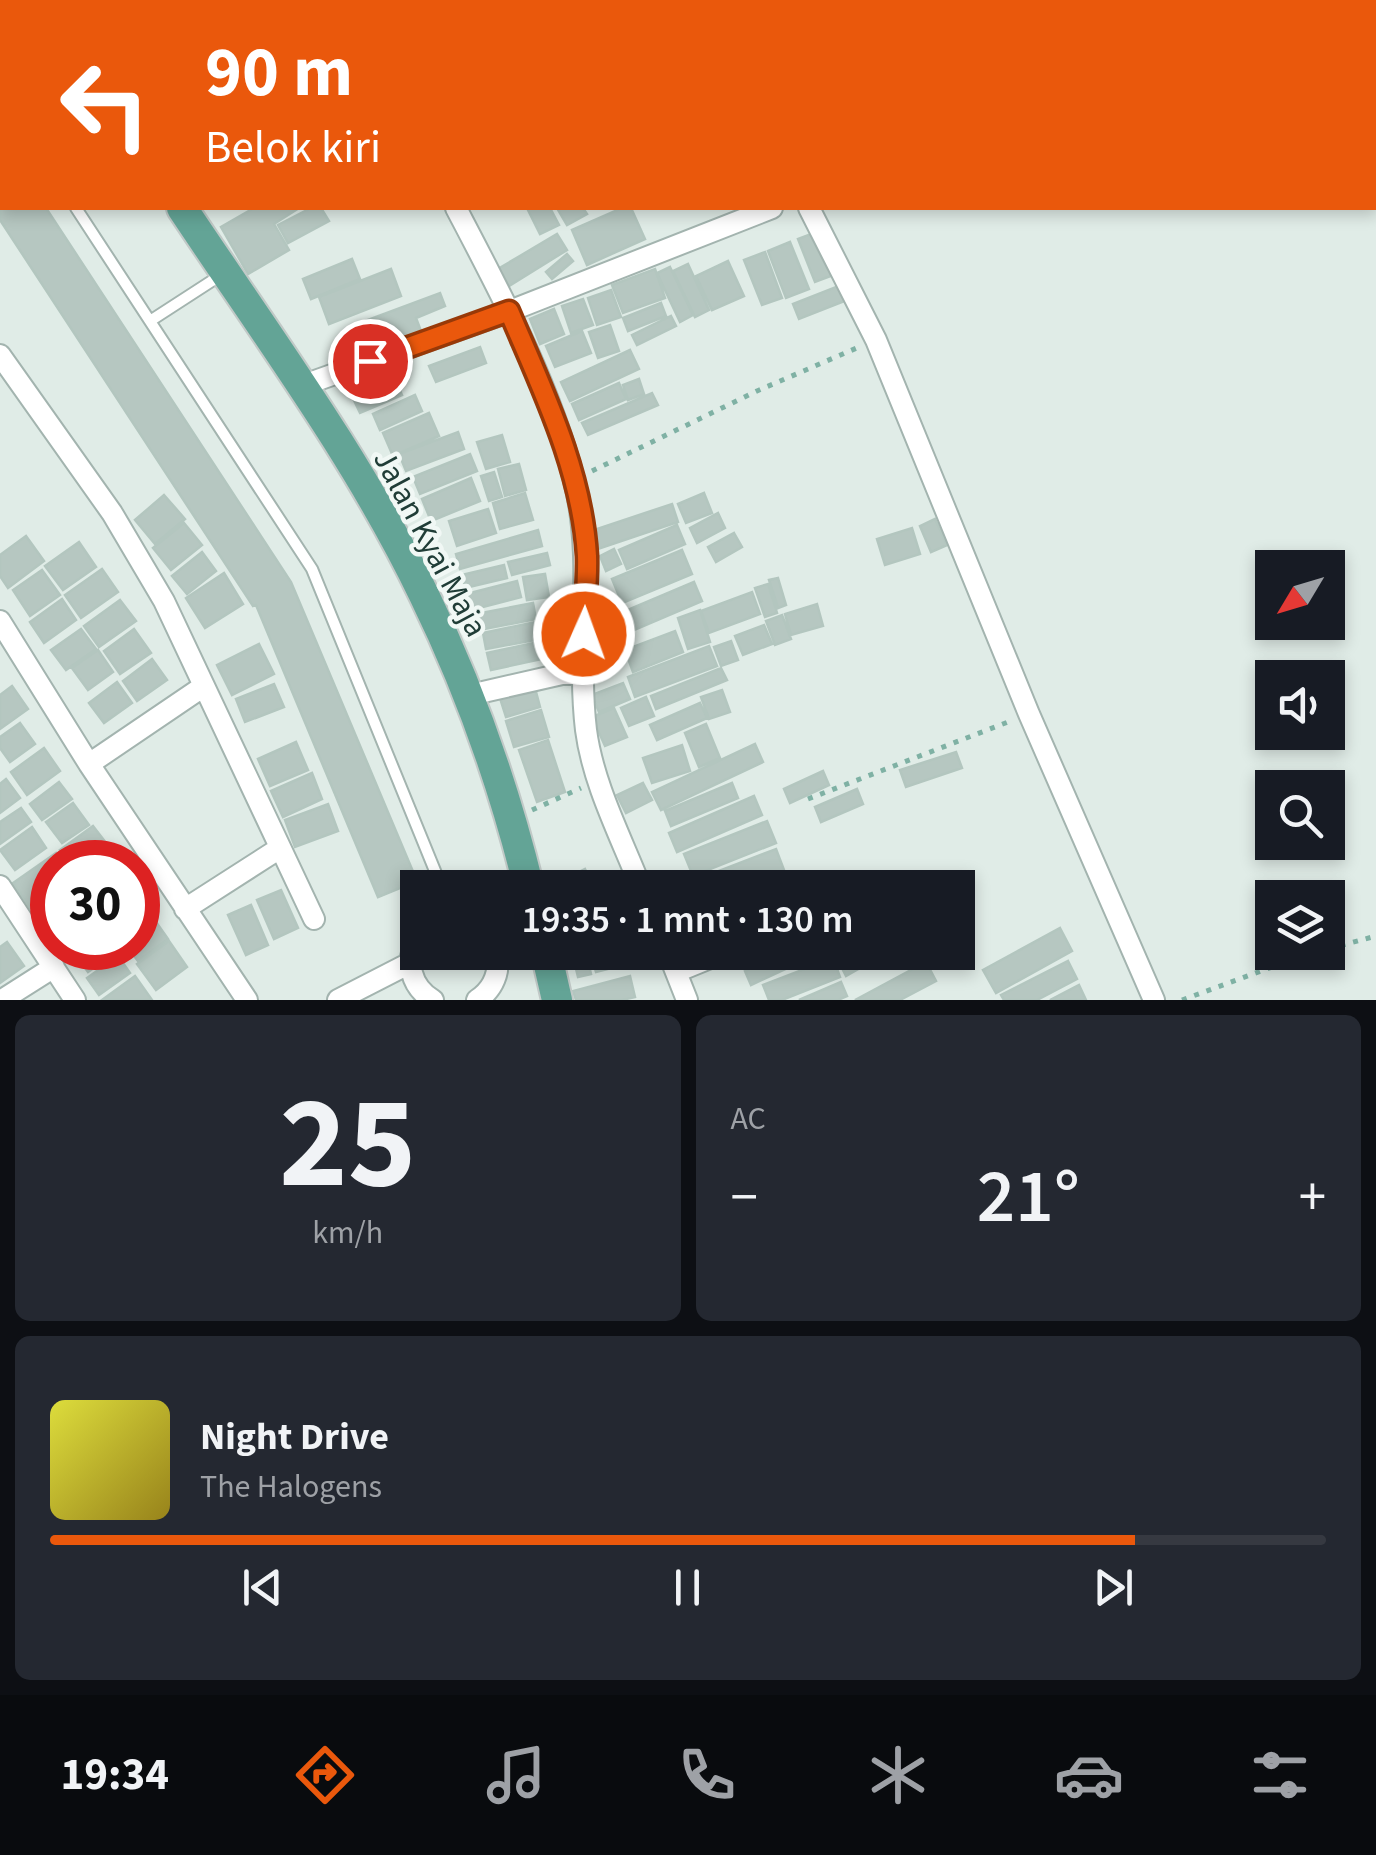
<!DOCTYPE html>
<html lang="id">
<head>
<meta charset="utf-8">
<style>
  body { margin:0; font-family:"Source Sans 3",sans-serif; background:#242831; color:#f1f3f6; height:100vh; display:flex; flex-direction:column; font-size:38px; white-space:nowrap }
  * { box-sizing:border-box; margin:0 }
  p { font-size:32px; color:#9ea1a6 }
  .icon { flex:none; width:55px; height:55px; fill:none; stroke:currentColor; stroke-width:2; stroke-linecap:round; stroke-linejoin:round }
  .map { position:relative; height:1000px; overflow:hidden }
  .drawer { display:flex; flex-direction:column; gap:15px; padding:15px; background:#0d0f14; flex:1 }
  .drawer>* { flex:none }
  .banner { position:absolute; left:0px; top:0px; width:1378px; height:210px; box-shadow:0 5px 15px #0003; background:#ea580c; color:#fff; overflow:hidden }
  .needle { width:65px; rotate:232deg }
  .buttons { position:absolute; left:1255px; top:550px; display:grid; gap:20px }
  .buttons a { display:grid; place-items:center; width:90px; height:90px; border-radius:0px; background:#171b24; box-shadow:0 5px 15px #0003; font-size:50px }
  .speed { position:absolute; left:30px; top:840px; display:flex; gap:20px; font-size:50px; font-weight:700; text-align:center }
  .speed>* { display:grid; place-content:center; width:130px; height:130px; border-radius:50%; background:#171b24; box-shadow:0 5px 15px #0003; line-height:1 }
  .speed .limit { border:15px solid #d22; background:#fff; color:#111 }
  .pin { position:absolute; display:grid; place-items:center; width:85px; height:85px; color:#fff; margin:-42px; border:5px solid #fff; border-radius:50%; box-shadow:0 2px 10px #0007 }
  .me { position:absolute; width:110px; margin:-55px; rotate:2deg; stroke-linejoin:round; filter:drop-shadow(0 0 8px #0008) }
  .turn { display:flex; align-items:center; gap:35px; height:210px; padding:0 40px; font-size:45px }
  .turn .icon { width:130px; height:130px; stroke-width:2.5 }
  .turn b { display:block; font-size:70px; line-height:85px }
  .big { font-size:75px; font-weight:600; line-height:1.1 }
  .drawer .card { flex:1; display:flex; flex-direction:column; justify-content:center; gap:15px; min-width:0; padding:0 35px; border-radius:15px; background:#242831 }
  .drawer .dial { align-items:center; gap:0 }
  .dial b { font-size:130px; line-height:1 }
  .song { display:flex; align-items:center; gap:30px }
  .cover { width:120px; height:120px; border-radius:15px; background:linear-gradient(135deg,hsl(60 70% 55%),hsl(50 70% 35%)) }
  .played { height:10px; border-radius:5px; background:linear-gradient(90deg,#ea580c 85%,#363941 85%) }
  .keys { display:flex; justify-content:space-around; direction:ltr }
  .heat { display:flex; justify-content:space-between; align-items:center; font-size:55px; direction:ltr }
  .drawer .tiles { flex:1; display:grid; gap:15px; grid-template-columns:1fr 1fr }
  .card:last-child { grid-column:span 2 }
  .trip { position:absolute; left:400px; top:870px; width:575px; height:100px; border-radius:0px; background:#171b24; box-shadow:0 5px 15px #0003; font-weight:600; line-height:100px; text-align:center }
  .dock { display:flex; height:160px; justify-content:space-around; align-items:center; background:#090b0e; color:#9ea1a6 }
  .dock .icon { width:70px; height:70px }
  .dock .on { color:#ea580c }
  .dock b { font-size:45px; color:#f1f3f6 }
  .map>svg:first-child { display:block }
  .building { fill:#b6c7c1; stroke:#b3c6bf; stroke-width:2.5 }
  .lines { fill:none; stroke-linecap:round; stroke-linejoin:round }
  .lane-casing { stroke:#a3b4af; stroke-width:14 }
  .street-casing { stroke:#a3b4af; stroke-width:24 }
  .primary-casing { stroke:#c1c9c7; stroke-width:34 }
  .path { stroke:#7fb1a4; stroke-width:5; stroke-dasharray:5 8; stroke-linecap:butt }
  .lane { stroke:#fff; stroke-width:10 }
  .street { stroke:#fff; stroke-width:20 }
  .primary { stroke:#63a496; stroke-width:30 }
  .route-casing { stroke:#983908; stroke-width:25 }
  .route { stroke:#ea580c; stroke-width:18 }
  .labels { text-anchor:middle; stroke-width:9; stroke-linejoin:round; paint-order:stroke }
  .street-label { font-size:32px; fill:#203d37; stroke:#f1f8f5 }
</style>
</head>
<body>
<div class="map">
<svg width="1376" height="1000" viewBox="0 0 1376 1000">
  <rect width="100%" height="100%" fill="#e0ece7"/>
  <path class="building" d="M378,0H413L414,2H372Z
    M0,137L2,208H46L291,582L417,881L378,897L256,605L253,606L0,220Z
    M254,208H299L274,224L289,250L248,274L221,227Z
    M311,208H321L329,221L288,243L278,225Z
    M527,208H550L559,225L540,234Z
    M557,208H583L587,214L567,225Z
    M622,208H631L645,239L587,265L572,230Z
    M819,231L836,274L815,282L798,239Z
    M557,234L567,250L509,286L498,269Z
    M790,242L809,289L786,298L768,251Z
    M765,252L782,298L762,305L744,260Z
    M567,254L573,261L552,279L546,272Z
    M352,259L360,279L311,299L303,279Z
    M728,261L744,296L712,310L696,276Z
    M688,264L709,310L695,317L673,271Z
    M670,267L693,315L680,322L657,273Z
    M391,269L401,296L329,324L319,297Z
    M655,269L665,298L623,313L612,285Z
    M841,285L847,300L799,319L793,304Z
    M611,290L621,317L597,325L588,298Z
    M440,293L445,306L416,318L421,331L367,351L357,324Z
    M583,299L593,325L571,333L562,306Z
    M661,303L666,316L628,331L623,318Z
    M554,309L564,334L540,344L530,319Z
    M671,316L676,326L637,345L632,335Z
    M610,325L619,351L598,358L589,332Z
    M582,331L591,353L555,367L546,346Z
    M480,347L486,363L436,382L429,366Z
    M630,350L639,369L570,401L561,382Z
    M393,374L402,395L360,413L350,392Z
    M639,379L644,394L628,400L623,385Z
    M619,383L626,399L579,420L572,404Z
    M652,393L658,405L588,435L582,423Z
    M415,395L422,411L380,430L373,414Z
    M429,413L439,436L393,456L383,433Z
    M458,432L464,449L406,471L399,454Z
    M502,435L510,462L486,469L477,442Z
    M470,454L477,471L420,494L413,477Z
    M519,464L526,490L505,496L498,469Z
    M494,472L502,497L489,501L481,476Z
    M471,478L480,501L431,521L422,499Z
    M525,493L533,520L500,529L493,503Z
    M704,493L712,513L686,523L678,504Z
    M164,495L185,519L155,544L135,520Z
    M672,504L678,522L595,550L588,532Z
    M488,509L496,533L457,546L449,521Z
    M718,513L725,528L697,543L690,528Z
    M935,519L947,545L931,552L920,526Z
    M184,523L202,545L171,570L153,548Z
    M677,525L685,544L627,569L619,550Z
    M912,528L920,554L885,565L877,539Z
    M538,530L542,546L460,569L456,554Z
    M734,533L742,547L716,562L708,547Z
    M26,536L44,561L8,588L0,576V555Z
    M79,542L96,567L63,590L45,566Z
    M614,549L621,564L606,571L600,556Z
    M682,550L692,574L622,603L612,579Z
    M202,552L216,571L187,594L172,576Z
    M547,553L550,565L512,575L508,562Z
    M504,565L507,578L465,588L462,575Z
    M102,569L118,592L81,618L65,595Z
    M42,570L60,595L30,616L13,590Z
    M224,573L243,604L205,628L186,598Z
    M545,574L549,597L527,600L523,577Z
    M778,578L786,605L778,608L769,580Z
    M517,581L521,597L456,614L451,598Z
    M694,582L702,601L625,634L616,615Z
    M768,584L777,613L765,617L755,588Z
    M752,592L760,614L709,633L701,611Z
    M62,599L76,620L44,643L30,622Z
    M120,600L136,621L99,647L84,626Z
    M533,603L536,619L479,630L476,614Z
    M817,604L823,626L791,635L785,614Z
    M700,610L710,642L688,649L678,618Z
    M782,615L791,639L775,645L766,621Z
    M608,620L615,637L602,643L594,626Z
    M536,622L540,639L486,649L483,633Z
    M764,625L772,644L743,655L735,636Z
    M81,629L96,649L66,670L51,650Z
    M134,629L151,653L120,674L104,651Z
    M675,631L683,652L633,672L625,650Z
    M543,641L546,658L491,670L487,653Z
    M731,641L738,660L721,666L714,647Z
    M259,644L274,674L232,695L217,665Z
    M709,646L717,666L635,697L628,677Z
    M98,650L113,672L88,690L72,668Z
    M152,659L167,680L137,701L123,681Z
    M721,668L727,680L656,709L651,696Z
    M117,682L132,703L104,723L89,703Z
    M623,683L630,699L599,712L592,695Z
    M274,684L284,707L245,722L236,699Z
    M12,686L28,709L0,729V695Z
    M535,688L540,707L506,717L500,698Z
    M722,690L730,712L709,719L701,697Z
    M646,697L654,716L629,726L621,708Z
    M700,703L707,718L657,740L650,725Z
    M614,708L627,737L605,746L592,717Z
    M541,710L549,737L514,747L506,721Z
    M20,723L35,744L10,762L0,748V737Z
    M706,724L720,758L699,767L685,733Z
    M548,740L565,792L537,802L519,750Z
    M296,742L308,770L270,786L258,759Z
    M755,744L763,762L661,810L652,792Z
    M682,745L690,771L652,783L643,758Z
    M44,748L60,771L27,795L11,772Z
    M956,752L962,768L906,787L900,770Z
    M823,771L829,785L790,803L784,789Z
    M312,773L322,799L283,817L271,791Z
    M6,779L20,798L0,813V784Z
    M59,782L72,799L42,820L30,804Z
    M643,783L652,800L626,813L617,795Z
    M732,783L738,798L671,826L665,811Z
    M857,789L863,804L821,822L815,807Z
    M754,796L762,815L677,852L669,833Z
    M73,803L89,825L62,843L46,822Z
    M328,804L338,831L295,847L285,820Z
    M21,808L31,822L0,844V822Z
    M767,821L776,843L693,876L684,854Z
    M93,826L113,852L99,862H70L60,850Z
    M32,827L46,848L15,870L0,850Z
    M776,849L784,870L738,888H696L693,881Z
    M56,853L62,862H52V892L30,908L13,883Z
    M585,869L594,888H574L569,877Z
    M783,877L787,888H775L772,881Z
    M281,890L298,928L274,939L257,900Z
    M139,891L151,908L138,918V893Z
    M52,899V922L50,923L39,909Z
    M251,905L268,945L246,955L228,915Z
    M149,912L168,939L138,961L128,948H138V921Z
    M1060,928L1072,951L996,993L983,970Z
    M169,941L187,967L156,990L137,964Z
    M7,942L24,966L0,983V947Z
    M80,948H122L88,972L74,952Z
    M572,952H586L591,974L578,977Z
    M590,952H616L619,966L596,972Z
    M786,952H822L751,985L745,971Z
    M839,952H852L860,968L846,976L835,954Z
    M118,956L130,973L99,995L87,978Z
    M833,958L840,977L782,1000H769L763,985Z
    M1068,961L1077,979L1037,1000H1004L1001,995Z
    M926,962L936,981L900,1000H855Z
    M135,976L152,1000H102Z
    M630,976L635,997L622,1000H576L573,991Z
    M841,982L847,996L838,1000H799Z
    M1079,985L1086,1000H1050Z"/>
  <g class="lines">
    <defs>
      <path id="lane" d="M0,92L2,96
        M76,208L312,569L442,888
        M150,321L221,275"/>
      <path id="street" d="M299,0L302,2
        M708,0L710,2
        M448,2L454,0
        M1352,2L1359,0
        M456,208C501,294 550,385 574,480C595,562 576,646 586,730C593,784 621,837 641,888
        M809,208L876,340L1029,714L1154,1000
        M0,355L112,513L164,601L314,919
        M301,386L497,316L772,208
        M0,621L89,764L247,1000
        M470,695L562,674H582
        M89,764L204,686
        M0,886L75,1000
        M185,909L280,848
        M418,939C404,961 411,987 433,1000
        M668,952L687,1000
        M676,972L725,952
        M2,1000L54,967
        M338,1000L410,963
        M477,1000C494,989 500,972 497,952"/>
      <path id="primary" d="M35,0L36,2
        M182,208C265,333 359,459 424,595C470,689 504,786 529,888
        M546,952L557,1000"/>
    </defs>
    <use href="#lane" class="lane-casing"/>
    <use href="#street" class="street-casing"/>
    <use href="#primary" class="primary-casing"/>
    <path class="path" d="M592,471L757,391L859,347
      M808,799L1008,722
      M532,810L581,788
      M1328,949L1376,936
      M1182,1000L1313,952"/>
    <use href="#lane" class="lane"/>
    <use href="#street" class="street"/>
    <use href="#primary" class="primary"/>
  </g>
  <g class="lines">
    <defs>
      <path id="route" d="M370,361L509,311C542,389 582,470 587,556C588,582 584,609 584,634"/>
    </defs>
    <use href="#route" class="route-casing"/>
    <use href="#route" class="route"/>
  </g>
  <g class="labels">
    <g class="street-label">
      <text transform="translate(431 543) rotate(62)" y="11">Jalan Kyai Maja</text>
    </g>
  </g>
</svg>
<div class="buttons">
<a><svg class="needle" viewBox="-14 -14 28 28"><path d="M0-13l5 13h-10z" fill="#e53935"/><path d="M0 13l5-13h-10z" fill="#9ea1a6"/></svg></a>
<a><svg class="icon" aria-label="sound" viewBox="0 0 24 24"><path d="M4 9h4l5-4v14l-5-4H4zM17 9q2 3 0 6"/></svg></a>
<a><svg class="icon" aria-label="search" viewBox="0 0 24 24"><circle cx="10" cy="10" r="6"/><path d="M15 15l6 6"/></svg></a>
<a><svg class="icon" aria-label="layers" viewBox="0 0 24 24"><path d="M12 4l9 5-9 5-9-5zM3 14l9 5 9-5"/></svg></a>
</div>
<div class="speed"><div class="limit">30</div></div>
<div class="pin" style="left:370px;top:361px;background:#d93025"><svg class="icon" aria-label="arrive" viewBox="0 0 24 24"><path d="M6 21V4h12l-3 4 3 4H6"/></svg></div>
<svg class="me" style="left:584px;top:634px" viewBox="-20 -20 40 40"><circle r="17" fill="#ea580c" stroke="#fff" stroke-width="3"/><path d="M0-11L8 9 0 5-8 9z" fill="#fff"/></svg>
<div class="trip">19:35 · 1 mnt · 130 m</div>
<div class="banner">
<div class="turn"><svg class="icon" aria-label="left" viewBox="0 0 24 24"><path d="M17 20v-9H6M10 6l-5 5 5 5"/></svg><div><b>90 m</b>Belok kiri</div></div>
</div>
</div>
<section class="drawer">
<div class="tiles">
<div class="card dial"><b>25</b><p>km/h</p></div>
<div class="card"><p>AC</p>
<div class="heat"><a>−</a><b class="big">21°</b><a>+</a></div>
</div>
<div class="card">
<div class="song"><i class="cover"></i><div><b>Night Drive</b><p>The Halogens</p></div></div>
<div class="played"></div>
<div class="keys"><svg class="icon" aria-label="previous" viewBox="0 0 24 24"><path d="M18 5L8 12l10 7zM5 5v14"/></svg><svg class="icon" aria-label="pause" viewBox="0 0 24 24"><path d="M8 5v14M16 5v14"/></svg><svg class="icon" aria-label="next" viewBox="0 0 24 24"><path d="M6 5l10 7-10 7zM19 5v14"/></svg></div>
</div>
</div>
</section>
<nav class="dock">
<b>19:34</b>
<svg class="icon on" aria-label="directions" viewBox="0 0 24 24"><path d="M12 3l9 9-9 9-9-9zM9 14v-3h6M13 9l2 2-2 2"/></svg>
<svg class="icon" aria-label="music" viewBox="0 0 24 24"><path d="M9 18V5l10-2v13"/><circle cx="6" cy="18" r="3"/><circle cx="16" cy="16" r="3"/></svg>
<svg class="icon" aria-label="phone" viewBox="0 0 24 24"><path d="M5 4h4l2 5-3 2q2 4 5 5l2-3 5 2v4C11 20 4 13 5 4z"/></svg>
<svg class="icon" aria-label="climate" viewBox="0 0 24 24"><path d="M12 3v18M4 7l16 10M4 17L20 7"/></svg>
<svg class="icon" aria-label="car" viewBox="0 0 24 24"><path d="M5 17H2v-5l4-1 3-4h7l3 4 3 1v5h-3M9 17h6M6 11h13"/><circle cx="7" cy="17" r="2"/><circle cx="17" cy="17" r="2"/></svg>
<svg class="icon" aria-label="filters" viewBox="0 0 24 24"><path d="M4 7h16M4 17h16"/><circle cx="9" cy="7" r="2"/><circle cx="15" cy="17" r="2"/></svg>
</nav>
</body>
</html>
